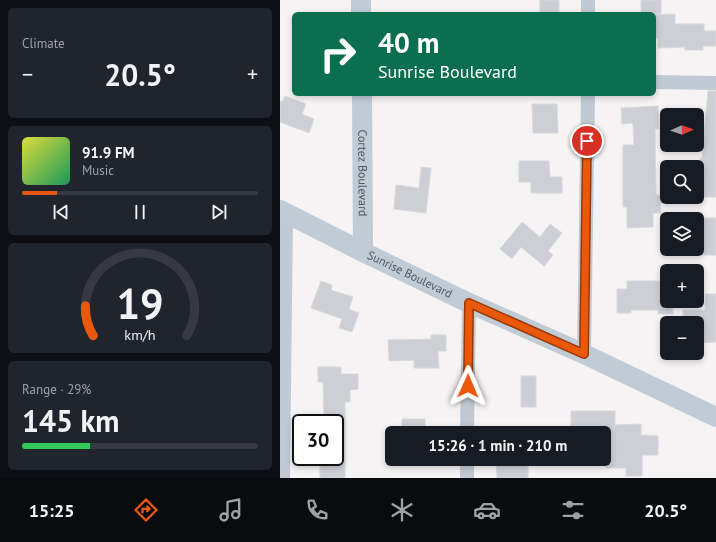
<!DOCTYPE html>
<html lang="en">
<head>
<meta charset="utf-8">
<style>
  body { margin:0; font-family:"PT Sans",sans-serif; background:#20242c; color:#f1f3f6; height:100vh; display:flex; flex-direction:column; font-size:15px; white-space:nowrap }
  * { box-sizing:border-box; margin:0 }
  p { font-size:13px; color:#9ea1a6 }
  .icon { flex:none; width:22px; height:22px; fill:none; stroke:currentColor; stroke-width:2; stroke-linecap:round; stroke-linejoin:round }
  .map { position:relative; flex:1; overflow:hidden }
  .panel { display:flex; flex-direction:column; gap:8px; padding:8px; background:#0d0f14; width:280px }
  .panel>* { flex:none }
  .guide { position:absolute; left:12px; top:12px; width:364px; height:84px; border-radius:6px; box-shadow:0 2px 6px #0003; background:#0b6e4f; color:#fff; overflow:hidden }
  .needle { width:26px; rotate:88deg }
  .tools { position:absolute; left:380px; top:108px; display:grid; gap:8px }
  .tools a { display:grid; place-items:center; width:44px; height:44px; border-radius:6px; background:#171b24; box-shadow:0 2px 6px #0003; font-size:20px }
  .speed { position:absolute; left:12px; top:414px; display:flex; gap:8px; font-size:20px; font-weight:700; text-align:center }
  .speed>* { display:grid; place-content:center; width:52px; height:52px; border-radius:50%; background:#171b24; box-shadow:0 2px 6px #0003; line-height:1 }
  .speed .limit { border:2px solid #111; border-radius:6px; background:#fff; color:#111 }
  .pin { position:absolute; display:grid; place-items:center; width:34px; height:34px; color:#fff; margin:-17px; border:2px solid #fff; border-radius:50%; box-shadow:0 1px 4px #0007 }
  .me { position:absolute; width:44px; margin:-22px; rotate:1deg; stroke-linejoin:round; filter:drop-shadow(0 0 3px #0008) }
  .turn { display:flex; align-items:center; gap:14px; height:84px; padding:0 20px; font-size:18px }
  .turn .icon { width:52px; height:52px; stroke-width:2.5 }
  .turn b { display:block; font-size:28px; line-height:34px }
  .big { font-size:30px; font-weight:700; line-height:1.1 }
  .panel .widget { flex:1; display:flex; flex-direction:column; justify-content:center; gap:6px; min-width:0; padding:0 14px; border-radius:6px; background:#20242c }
  .panel .dial { align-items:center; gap:0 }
  .dial svg { height:104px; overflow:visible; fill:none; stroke:#363941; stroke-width:7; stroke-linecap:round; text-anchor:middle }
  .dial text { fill:#f1f3f6; stroke:none }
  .song { display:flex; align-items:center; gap:12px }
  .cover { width:48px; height:48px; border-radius:6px; background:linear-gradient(135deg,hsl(60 70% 55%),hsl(150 70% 35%)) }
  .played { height:4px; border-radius:2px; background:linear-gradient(90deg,#ea580c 15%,#363941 15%) }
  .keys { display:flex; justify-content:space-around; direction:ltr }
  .heat { display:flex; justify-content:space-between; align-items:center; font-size:22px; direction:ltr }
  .charge { height:6px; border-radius:3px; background:linear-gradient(90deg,#34c759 29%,#363941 0) }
  .trip { position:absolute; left:105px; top:426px; width:226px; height:40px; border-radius:6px; background:#171b24; box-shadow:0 2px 6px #0003; font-weight:700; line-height:40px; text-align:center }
  .dock { display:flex; height:64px; justify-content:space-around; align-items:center; background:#090b0e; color:#9ea1a6 }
  .dock .icon { width:28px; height:28px }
  .dock .active { color:#ea580c }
  .dock b { font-size:18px; color:#f1f3f6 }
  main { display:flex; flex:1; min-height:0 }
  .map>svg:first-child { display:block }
  .building { fill:#cdcfd5; stroke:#d7d9de }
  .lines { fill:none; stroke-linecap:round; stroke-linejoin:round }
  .street { stroke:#c1cad2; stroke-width:14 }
  .secondary { stroke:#c1cbd6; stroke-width:20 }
  .route-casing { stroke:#983908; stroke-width:10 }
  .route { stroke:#ea580c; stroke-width:7 }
  .labels { text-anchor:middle; stroke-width:4; stroke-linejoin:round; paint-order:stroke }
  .street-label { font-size:12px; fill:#4a5661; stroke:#fff }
</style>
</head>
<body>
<main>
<section class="panel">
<div class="widget"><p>Climate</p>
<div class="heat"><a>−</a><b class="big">20.5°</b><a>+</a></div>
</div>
<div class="widget">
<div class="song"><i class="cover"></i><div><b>91.9 FM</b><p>Music</p></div></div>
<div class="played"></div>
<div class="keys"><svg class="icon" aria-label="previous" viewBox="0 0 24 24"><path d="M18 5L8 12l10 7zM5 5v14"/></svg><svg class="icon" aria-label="pause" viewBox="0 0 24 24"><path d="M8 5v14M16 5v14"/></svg><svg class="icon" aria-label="next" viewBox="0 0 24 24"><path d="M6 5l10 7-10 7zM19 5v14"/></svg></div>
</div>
<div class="widget dial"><svg viewBox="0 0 100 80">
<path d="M14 69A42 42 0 1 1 86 69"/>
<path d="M14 69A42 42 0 0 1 8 46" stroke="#ea580c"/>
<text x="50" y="56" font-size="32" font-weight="700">19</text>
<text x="50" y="72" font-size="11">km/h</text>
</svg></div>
<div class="widget"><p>Range · 29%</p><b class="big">145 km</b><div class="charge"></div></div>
</section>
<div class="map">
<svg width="436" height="478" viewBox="0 0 436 478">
  <rect width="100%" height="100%" fill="#f5f3f3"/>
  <path class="building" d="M260,0H279V14H260Z
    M361,0H381V14H361Z
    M395,14V24H424V31H436V46H423V50H405V47L378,48V38H374V15Z
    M428,91H436V197H420V158H422Z
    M5,96L26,104L22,114L34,119L29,133L0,122V101L2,102Z
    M252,104H277L278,133H253Z
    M378,106L379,129H375L376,195H380L381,213H373V227L347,228V207H343V145H354L353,123L342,124L341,108Z
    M239,161H269L270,177H282V193H251V182H239Z
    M141,167L151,168L146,213L114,209L116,185L139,188Z
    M417,218H436V255H417Z
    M242,222L260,237L270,224L282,233L268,251L273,255L264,266L241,247L232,259L220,249Z
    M41,281L52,285L51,290L73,297L69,309L79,313L72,332L59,328L62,319L31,308Z
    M347,281H387V301H393V314H378V310H351V313H337V289H347Z
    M425,294H436V342L417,343V323H403V310H425Z
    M151,335H166V351H158L159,368H134V360L109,361L108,340L151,339Z
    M38,367H61V374H78V389L70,390V402H65V478H40V457H55V423H44L43,382H38Z
    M241,376H256V407H241Z
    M291,411H335V425L361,424V435L378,436V455H362V476H346V468H326V456H324V433H314V428H291Z
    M122,419H145V433H122Z
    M216,459H248V478H217Z"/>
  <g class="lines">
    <path class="street" d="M308,14V0
      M374,82L436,83
      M304,354L308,94
      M187,433L189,303
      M3,478L6,213
      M187,478V459"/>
    <g class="secondary">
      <path d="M81,0V14"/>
      <path id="s1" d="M82,94L83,252"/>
      <path id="s2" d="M0,210L83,252L189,303L304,354L436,417"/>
    </g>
  </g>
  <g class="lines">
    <defs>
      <path id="route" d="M188,386L189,303L304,354L307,141"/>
    </defs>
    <use href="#route" class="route-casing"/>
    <use href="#route" class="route"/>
  </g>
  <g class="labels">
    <g class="street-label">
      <text dy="4" stroke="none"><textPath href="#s1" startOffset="79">Cortez Boulevard</textPath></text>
      <text dy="4" stroke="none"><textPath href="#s2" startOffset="145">Sunrise Boulevard</textPath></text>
    </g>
  </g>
</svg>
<div class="tools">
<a><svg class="needle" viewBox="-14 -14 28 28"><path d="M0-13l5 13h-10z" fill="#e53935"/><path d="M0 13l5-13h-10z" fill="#9ea1a6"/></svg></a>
<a><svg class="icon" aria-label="search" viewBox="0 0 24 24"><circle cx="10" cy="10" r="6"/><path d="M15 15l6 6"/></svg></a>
<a><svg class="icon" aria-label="layers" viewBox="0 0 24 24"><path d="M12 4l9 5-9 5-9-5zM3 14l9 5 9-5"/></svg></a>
<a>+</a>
<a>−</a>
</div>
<div class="speed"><div class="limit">30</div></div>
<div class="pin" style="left:307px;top:141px;background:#d93025"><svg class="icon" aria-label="arrive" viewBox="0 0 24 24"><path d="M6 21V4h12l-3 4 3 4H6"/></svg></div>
<svg class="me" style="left:188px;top:386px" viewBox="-20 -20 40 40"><path d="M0-17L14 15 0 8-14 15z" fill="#ea580c" stroke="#fff" stroke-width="4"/></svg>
<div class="trip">15:26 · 1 min · 210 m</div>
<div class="guide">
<div class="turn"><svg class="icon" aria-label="right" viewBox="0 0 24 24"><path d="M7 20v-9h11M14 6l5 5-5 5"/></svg><div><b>40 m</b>Sunrise Boulevard</div></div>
</div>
</div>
</main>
<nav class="dock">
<b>15:25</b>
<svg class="icon active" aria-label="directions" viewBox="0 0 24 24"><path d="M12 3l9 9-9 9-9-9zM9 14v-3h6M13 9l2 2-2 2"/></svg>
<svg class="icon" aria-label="music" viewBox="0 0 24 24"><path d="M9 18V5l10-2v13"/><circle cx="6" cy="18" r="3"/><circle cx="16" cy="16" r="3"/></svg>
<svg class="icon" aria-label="phone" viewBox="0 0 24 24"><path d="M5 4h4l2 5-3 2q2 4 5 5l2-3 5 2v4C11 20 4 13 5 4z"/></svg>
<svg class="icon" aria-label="climate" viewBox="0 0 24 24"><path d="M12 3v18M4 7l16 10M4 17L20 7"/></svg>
<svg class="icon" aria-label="car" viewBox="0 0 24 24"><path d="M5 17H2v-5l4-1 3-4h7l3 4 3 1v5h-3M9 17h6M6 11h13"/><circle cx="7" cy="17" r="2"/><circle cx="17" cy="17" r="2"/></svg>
<svg class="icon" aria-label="filters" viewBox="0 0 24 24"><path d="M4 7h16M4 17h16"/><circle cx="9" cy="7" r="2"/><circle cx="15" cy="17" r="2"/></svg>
<b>20.5°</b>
</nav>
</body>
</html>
